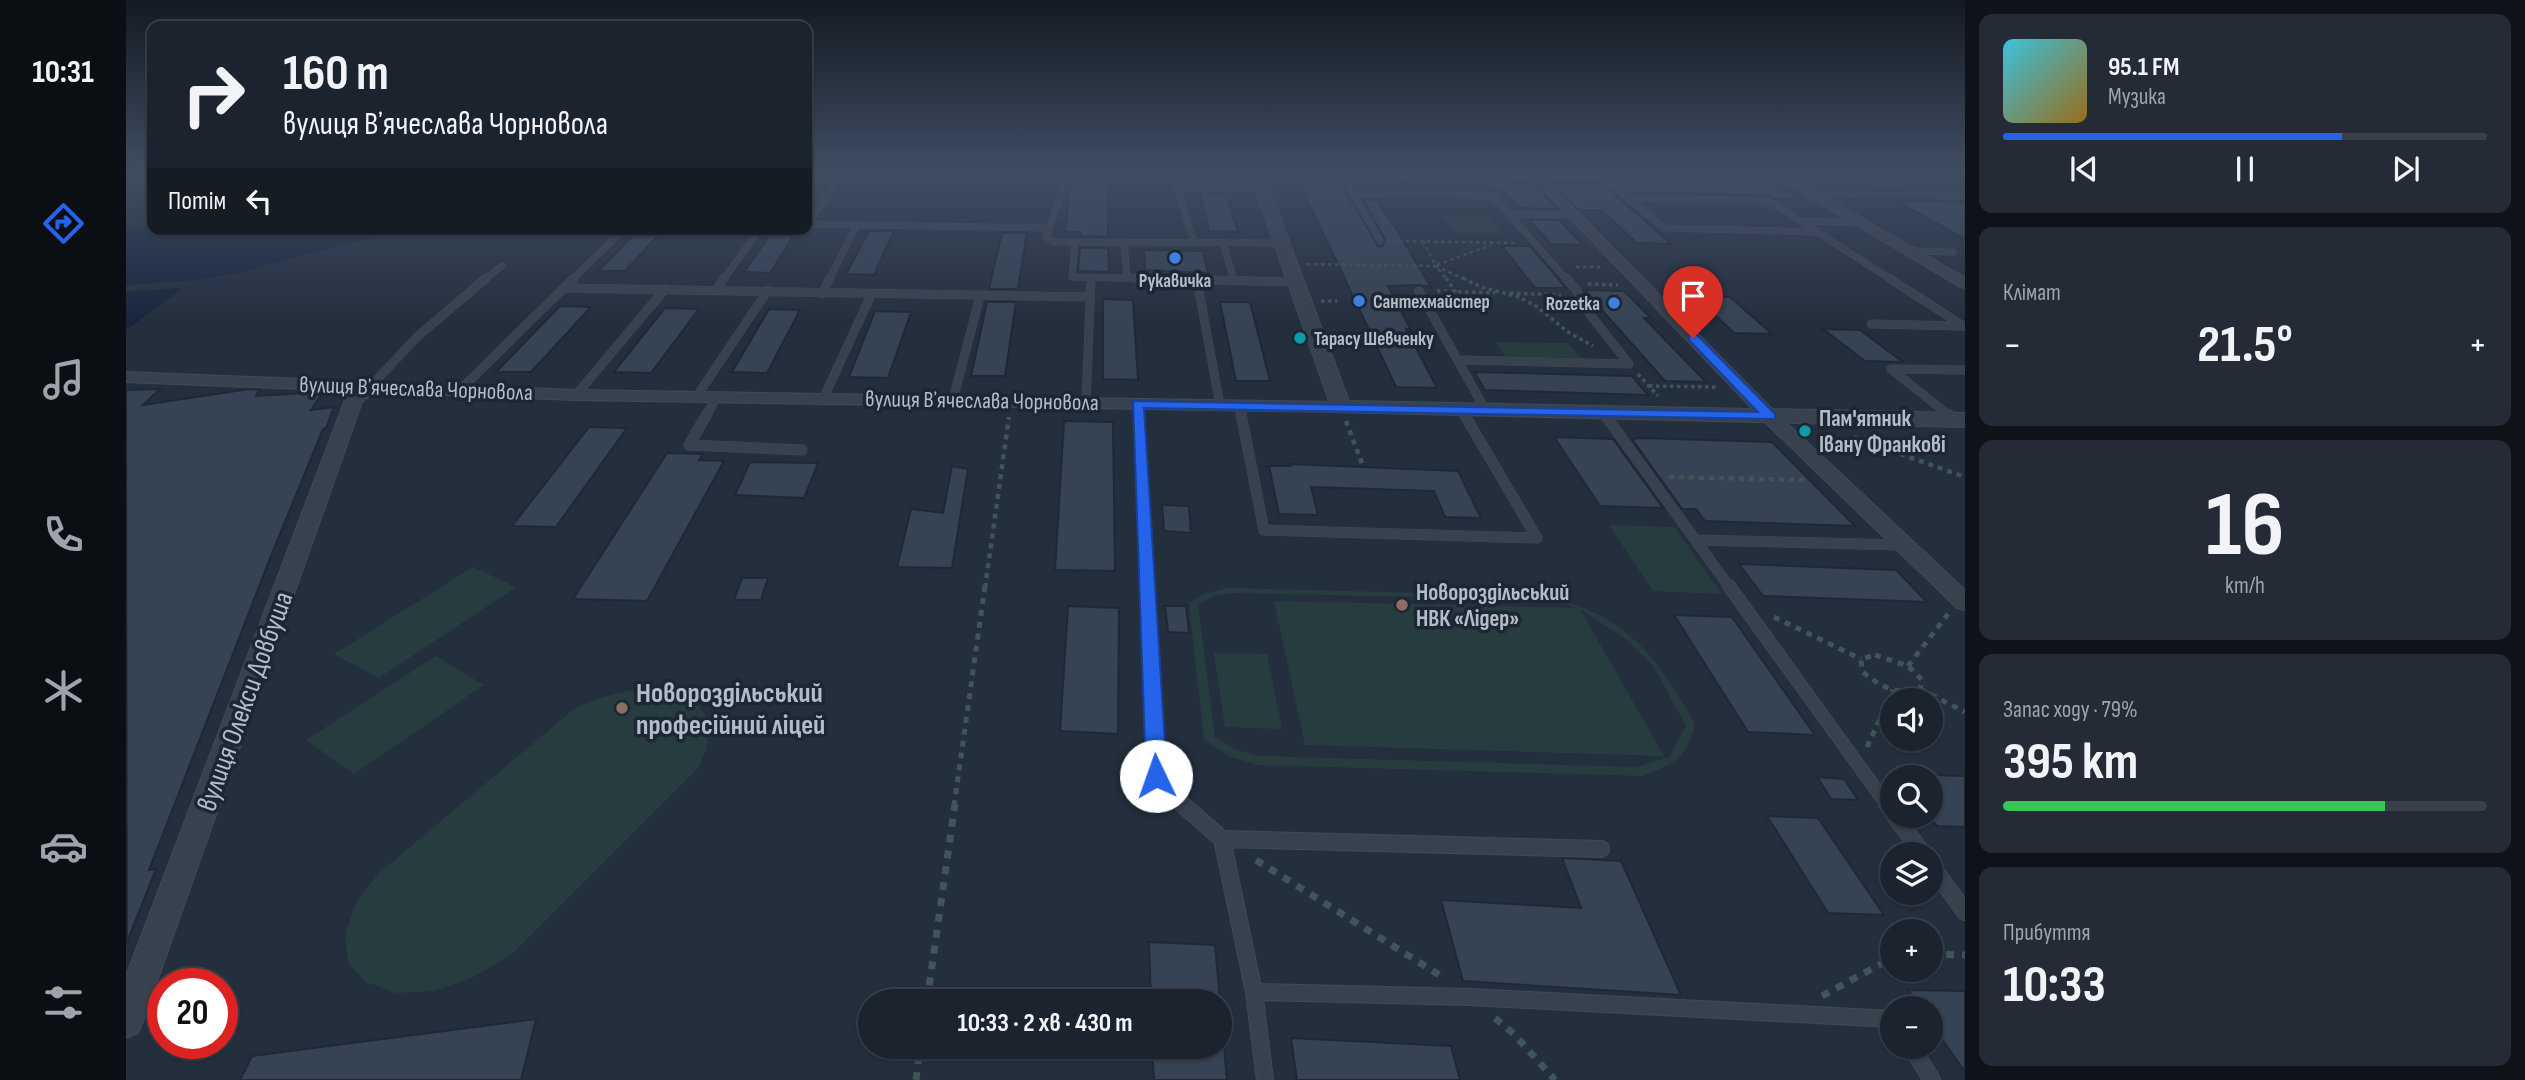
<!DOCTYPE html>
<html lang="uk">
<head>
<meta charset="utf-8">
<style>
  body { margin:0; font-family:"Sofia Sans Condensed",sans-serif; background:#242b36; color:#f1f3f6; height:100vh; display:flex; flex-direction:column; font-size:26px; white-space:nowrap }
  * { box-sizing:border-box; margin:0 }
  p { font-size:23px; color:#a0a4aa }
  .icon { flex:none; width:38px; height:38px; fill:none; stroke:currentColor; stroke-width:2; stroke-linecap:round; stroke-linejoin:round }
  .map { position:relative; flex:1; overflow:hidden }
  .details { display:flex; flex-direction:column; gap:14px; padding:14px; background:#0f1319; width:560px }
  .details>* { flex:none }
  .hud { position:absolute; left:21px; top:21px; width:665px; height:214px; border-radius:14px; box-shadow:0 2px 5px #0004,0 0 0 2px #39404a; background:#1b232e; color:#f1f3f6; overflow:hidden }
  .tools { position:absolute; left:1754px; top:688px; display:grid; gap:14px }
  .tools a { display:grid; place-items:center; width:63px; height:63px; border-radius:50%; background:#1b232e; box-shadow:0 2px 5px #0004,0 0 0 2px #39404a; font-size:35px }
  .speed { position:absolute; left:21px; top:968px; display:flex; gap:14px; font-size:35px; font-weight:700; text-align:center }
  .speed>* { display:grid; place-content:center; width:91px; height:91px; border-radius:50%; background:#1b232e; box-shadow:0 2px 5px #0004,0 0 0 2px #39404a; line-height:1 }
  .speed .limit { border:10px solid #d22; background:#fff; color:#111 }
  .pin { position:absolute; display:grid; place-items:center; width:60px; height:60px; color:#fff; margin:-72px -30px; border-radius:50% 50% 50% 0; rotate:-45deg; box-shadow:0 0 7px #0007 }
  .pin .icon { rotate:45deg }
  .me { position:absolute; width:77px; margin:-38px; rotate:357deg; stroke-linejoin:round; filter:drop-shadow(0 0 5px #0008) }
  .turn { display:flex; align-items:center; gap:24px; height:147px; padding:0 21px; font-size:32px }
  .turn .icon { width:91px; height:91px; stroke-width:2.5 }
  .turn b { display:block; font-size:49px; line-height:60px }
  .then { display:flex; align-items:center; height:66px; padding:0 21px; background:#0003; gap:14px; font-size:26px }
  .big { font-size:52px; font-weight:700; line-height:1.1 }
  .details .card { flex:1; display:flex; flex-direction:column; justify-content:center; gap:10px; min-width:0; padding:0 24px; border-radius:14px; background:#242b36 }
  .details .dial { align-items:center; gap:0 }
  .dial b { font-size:91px; line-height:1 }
  .song { display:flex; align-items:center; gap:21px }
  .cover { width:84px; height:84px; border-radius:10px; background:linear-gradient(135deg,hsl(190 70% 55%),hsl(40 70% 35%)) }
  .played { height:7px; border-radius:4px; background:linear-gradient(90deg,#2563eb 70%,#39404a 70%) }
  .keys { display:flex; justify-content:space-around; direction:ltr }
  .heat { display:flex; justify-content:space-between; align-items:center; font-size:38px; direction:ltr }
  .charge { height:10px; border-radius:5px; background:linear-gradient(90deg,#34c759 79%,#39404a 0) }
  .trip { position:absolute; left:732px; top:989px; width:374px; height:70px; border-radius:35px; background:#1b232e; box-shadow:0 2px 5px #0004,0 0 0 2px #39404a; font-weight:700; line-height:70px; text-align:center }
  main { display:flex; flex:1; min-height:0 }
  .tab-bar { display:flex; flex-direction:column; width:126px; justify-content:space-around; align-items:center; background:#0b0e12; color:#a0a4aa }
  .tab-bar .icon { width:49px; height:49px }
  .tab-bar .current { color:#2563eb }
  .tab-bar b { font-size:32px; color:#f1f3f6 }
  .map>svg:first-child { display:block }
  .green { fill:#263c3f; fill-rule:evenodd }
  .water { fill:#17263c }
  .building { fill:#364354; stroke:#1f2835; stroke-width:2 }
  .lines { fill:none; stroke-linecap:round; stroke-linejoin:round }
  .service-far4-casing { stroke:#414a57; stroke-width:7 }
  .service-far3-casing { stroke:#414a57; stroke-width:9 }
  .service-far2-casing { stroke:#414a57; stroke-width:11 }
  .service-far1-casing { stroke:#414a57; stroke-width:14 }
  .service-casing { stroke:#414a57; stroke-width:18 }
  .minor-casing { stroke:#414a57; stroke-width:2 }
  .tertiary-casing { stroke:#414a57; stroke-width:2 }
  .path-far4 { stroke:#3f5557; stroke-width:2.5; stroke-dasharray:3.5 3.5; stroke-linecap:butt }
  .path-far3 { stroke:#3f5557; stroke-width:3.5; stroke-dasharray:3.5 3.5; stroke-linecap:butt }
  .path-far2 { stroke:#3f5557; stroke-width:4.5; stroke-dasharray:5 5; stroke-linecap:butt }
  .path-far1 { stroke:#3f5557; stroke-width:5; stroke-dasharray:6 6; stroke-linecap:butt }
  .path { stroke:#3f5557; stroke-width:7; stroke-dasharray:8 8; stroke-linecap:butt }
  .service-far4 { stroke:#38414e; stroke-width:6 }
  .service-far3 { stroke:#38414e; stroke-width:8 }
  .service-far2 { stroke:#38414e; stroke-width:10 }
  .service-far1 { stroke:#38414e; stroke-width:12 }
  .service { stroke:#38414e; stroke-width:16 }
  .minor { fill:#38414e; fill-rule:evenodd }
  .tertiary { fill:#38414e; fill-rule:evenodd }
  .route { fill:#2563eb; stroke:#184099; stroke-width:2 }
  .shop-dot { fill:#3f7fe0; stroke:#1d2633; stroke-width:2.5 }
  .culture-dot { fill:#0f9aa8; stroke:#1d2633; stroke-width:2.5 }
  .education-dot { fill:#8d6e63; stroke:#1d2633; stroke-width:2.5 }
  .labels { text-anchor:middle; stroke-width:7; stroke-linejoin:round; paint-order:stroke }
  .far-poi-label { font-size:19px; font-weight:bold; fill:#b4bcc9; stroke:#1d2633; text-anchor:start }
  .street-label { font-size:23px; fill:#b4bcc9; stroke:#1d2633 }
  .poi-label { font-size:23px; font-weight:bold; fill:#b4bcc9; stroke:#1d2633; text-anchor:start }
  .near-poi-label { font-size:28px; font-weight:bold; fill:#b4bcc9; stroke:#1d2633; text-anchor:start }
  .near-street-label { font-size:28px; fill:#b4bcc9; stroke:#1d2633 }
</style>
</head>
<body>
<main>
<nav class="tab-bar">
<b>10:31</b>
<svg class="icon current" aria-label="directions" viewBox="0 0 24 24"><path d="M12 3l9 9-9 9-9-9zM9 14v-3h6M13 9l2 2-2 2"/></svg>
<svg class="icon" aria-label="music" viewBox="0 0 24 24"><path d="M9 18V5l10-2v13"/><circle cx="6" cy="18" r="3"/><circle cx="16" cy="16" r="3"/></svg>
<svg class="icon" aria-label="phone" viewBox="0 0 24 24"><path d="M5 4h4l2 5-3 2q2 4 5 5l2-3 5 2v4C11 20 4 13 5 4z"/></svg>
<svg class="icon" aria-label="climate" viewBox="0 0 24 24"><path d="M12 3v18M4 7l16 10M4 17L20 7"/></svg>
<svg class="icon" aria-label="car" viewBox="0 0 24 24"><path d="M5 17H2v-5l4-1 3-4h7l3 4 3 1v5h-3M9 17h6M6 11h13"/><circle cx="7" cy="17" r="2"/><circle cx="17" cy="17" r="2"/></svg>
<svg class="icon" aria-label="filters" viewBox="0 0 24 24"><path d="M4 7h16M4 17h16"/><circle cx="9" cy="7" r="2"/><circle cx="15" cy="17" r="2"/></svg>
</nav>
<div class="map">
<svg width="1839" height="1080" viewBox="0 0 1839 1080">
  <rect width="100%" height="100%" fill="#242f3e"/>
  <path class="green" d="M1317,216H1362L1377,233H1330Z
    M284,229H423L409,234L264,235Z
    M1369,342L1441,343L1455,358L1380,357Z
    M1483,525L1548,527L1596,594L1527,591Z
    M347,567L390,587L253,678L208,654Z
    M1102,588L1418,596C1498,612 1531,656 1569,724C1560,759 1549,764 1516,776L1132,765L1102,756L1078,739L1063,603L1078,594ZM1105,593L1420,600L1452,608L1148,601L1179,745L1538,756L1454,609L1497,637L1526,664L1560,726L1543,757L1510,767L1132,756L1109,749L1089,737L1072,605L1086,597Z
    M1088,653L1141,654L1156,729L1099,727Z
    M310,656L358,685L228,774L180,740Z
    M533,688C581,700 594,721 573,767L386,954L348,977L308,991L270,993L240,982L222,962L219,934L230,903L252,874L448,709C477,695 501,689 533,688Z"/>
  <path class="water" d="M26,226V229H79L99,234L135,235L154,229H276L111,273L71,280L0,285V227Z
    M51,288L56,289L0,330V292Z"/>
  <path class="building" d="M946,172H982V237L954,236V232H939Z
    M1732,179L1769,180L1789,190L1749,189Z
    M1173,182H1214L1252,246H1257L1259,239L1237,200H1250L1271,230L1305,287L1294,285L1262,286L1285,330L1280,329L1311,388L1270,387Z
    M1365,182L1407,183L1432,209L1393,208L1379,192L1365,190Z
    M1426,183H1476L1545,244L1511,243L1475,210H1453Z
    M1494,184L1653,186L1675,199H1650L1643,195L1504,192Z
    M1074,194H1100L1112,232L1083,231Z
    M1770,201L1839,202V239Z
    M1403,220H1433L1457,245L1425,244Z
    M513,229H538L499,271H472Z
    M648,229H672L644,273L618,272Z
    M743,231H768L748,275L720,274Z
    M876,233H901L892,289H863Z
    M1376,246H1404L1440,288H1409Z
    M954,248H982L983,272L952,271Z
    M1018,250L1077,251L1082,273L1019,270Z
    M1458,290L1498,291L1525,318H1518L1580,382L1539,381Z
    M1568,295L1604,297L1646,334L1608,333Z
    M977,299L1007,300L1012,380L977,379Z
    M861,302H890L879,376H845Z
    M1094,302H1124L1144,381H1110Z
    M434,306L465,307L405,372H370Z
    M539,308L573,309L525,373L488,372Z
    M643,309L674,310L641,373L606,372Z
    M749,311L785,312L762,378L723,377Z
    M1697,329L1734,330L1777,362L1739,361Z
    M1348,372L1506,376L1522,395L1359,390Z
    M34,389L17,405L123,389L133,390L130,396L197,392L185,410L208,407L200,428L197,429L145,556L23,870L30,869L1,942L0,390Z
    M938,421L987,422L989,571L929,570Z
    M463,427L501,428L430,527L386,526Z
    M1428,437L1487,439L1537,508L1474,506Z
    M1517,438L1646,442L1729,526L1579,521L1570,509H1556L1506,439Z
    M541,453L577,454L573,460L598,461L521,601L447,599Z
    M624,462L692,463L678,498L609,495Z
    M1164,464L1332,471L1355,518L1319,517L1308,491L1185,487L1192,515L1153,514L1143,466H1165Z
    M826,466L842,469L826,568L771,567L785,509L817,513Z
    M1036,505L1063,506L1065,533L1038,531Z
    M1613,564L1770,570L1801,602L1637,596Z
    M616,578H642L635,600H608Z
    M942,606L993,608L992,734L934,731Z
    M1039,606H1060L1063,633L1042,632Z
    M1548,615L1606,617L1689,735L1622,732Z
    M1804,775L1839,776V827L1811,826L1804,818Z
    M1691,777L1718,779L1732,800L1705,799Z
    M1641,816L1692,818L1758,915L1702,913Z
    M1436,858L1495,861L1555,995L1337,981L1315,900L1455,908Z
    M1023,942L1089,945L1094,1001H1025Z
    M1782,990L1839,991V1072L1804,1022V1008H1795Z
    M410,1019L395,1080H114L126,1056Z
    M1165,1038L1325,1046L1334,1080H1171Z
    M1026,1046H1098L1101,1080H1028Z"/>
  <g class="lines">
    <defs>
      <path id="service-far4" d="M938,172L932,204L920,237L928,242L1155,243
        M1047,172L1068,243
        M1216,174L1254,241
        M1476,176L1538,228L1690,232
        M1052,188H1134
        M1228,194L1367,196L1441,280
        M1687,194L1839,196
        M1503,198L1643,201L1766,280
        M1382,214L1448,215
        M1676,221L1736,223
        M681,224L924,228
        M682,224L717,172
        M998,242L1001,278
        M949,243L946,277L1085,280
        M1097,243L1108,280
        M1784,251L1827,252
        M358,280L376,266
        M446,280L498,229
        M597,280L634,229
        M703,280L731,224"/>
      <path id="service-far3" d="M1007,278L1169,282
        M1107,278L1108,281
        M1763,278L1839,327
        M1071,280L1094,405
        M438,288L963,297
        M590,290L598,278
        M1293,291L1360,411
        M696,294L704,278
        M1745,324L1837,326
        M1333,360L1503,364L1458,307L1451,291L1440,278
        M244,387L291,337L360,278
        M334,390L448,278
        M450,395L539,289
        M571,396L642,290
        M698,397L745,295
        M827,400L854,296
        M960,403L965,278
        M1012,404L1013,416
        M1113,405L1115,416
        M1335,410L1339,416
        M580,416L591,396
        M1824,416L1765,369L1839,370"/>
      <path id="service-far2" d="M581,414L563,445L676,450
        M1013,414L1021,588
        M1115,414L1138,530L1411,538L1338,414
        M1822,414L1829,420
        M1479,415L1604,588
        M1570,540L1777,545"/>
      <path id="service-far1" d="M1021,586L1030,776L1057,806
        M1603,586L1762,806"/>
      <path id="service" d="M1056,804L1096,839
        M1761,804L1766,811
        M1769,816L1797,854
        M1804,864L1839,912
        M1128,992L1344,997L1766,1019
        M1785,1046L1806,1080
        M1139,1080L1128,992L1096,839L1475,849"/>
      <path id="minor" d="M1125,172H1412L1649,176L1646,172H1657L1839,278V288L1834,287L1660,183L1420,180L1650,413L1839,590V610L1831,608L1638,421L1408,180L1130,176Z
        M0,372L450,390L1215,402L1224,407L1215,412L450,400L248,392L236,402L17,1021L12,1033L0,1038V976L219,400L228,391L0,382Z"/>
      <path id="tertiary" d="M1123,172H1137L1223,401L1839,413V427L1207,412Z"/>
    </defs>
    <use href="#service-far4" class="service-far4-casing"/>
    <use href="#service-far3" class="service-far3-casing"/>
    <use href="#service-far2" class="service-far2-casing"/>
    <use href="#service-far1" class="service-far1-casing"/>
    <use href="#service" class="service-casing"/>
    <use href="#minor" class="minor-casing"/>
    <use href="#tertiary" class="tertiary-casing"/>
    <path class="path-far4" d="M1266,241L1390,243
      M1297,241L1310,266L1340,280
      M1181,264L1310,266L1321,280
      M1311,265L1365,245
      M1450,267H1476"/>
    <path class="path-far3" d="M1320,278L1330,292
      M1337,278L1355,287L1393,297L1410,306L1442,332L1467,346
      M1462,284L1492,285
      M1311,291L1369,293
      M1384,293L1435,295
      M1195,301H1211
      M1512,374L1532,396
      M1523,386L1591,387"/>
    <path class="path-far2" d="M1220,421L1237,466
      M1727,437L1839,477
      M1543,477L1681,480
      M859,588L883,417"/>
    <path class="path-far1" d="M1648,617L1735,659
      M1749,655L1782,666L1796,680L1794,689C1771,696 1753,686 1736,671L1735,659Z
      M1782,666L1822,614
      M1794,689L1839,712
      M1741,747L1767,690
      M828,806L859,586"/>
    <path class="path" d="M1130,860L1315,976
      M1804,954L1839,955
      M1696,996L1766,958
      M801,1001L829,804
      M1369,1018L1388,1034L1429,1080
      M790,1080L794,1046"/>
    <use href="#service-far4" class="service-far4"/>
    <use href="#service-far3" class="service-far3"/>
    <use href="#service-far2" class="service-far2"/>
    <use href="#service-far1" class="service-far1"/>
    <use href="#service" class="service"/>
    <use href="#minor" class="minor"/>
    <use href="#tertiary" class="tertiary"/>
  </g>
  <linearGradient id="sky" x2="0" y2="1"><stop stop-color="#141a22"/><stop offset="0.53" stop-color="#3f4d63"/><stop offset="1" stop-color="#3f4d63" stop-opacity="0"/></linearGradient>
  <rect width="1839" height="323" fill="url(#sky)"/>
  <path class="route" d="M1563,335H1571L1649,414V419L1018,408L1041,776L1038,781L1030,784L1023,781L1020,776L1007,401L1632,412L1563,340Z"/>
  <g class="shop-dot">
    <circle cx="1049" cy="258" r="7"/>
    <circle cx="1233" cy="301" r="7"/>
    <circle cx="1488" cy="303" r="7"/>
  </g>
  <g class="culture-dot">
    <circle cx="1174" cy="338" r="7"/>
    <circle cx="1679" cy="431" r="7"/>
  </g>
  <g class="education-dot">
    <circle cx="1276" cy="605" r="7"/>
    <circle cx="496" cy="708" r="7"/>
  </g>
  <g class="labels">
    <g class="far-poi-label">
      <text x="1049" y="287" text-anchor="middle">Рукавичка</text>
      <text x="1247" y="308">Сантехмайстер</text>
      <text x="1474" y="310" text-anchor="end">Rozetka</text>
      <text x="1188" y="345">Тарасу Шевченку</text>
    </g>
    <g class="street-label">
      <text transform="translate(290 388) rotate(2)" y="8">вулиця Вʼячеслава Чорновола</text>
      <text transform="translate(856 400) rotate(1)" y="8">вулиця Вʼячеслава Чорновола</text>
    </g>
    <g class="poi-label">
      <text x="1693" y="426">Пам'ятник<tspan x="1693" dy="26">Івану Франкові</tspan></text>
      <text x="1290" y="600">Новороздільський<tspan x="1290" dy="26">НВК «Лідер»</tspan></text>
    </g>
    <g class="near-poi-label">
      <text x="510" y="702">Новороздільський<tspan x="510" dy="32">професійний ліцей</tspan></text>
    </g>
    <g class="near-street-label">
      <text transform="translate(118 701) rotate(-70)" y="10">вулиця Олекси Довбуша</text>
    </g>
  </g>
</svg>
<div class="tools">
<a><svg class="icon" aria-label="sound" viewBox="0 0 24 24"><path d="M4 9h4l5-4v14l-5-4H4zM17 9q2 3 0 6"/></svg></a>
<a><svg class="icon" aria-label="search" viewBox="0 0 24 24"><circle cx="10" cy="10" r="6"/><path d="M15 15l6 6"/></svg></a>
<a><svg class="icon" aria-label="layers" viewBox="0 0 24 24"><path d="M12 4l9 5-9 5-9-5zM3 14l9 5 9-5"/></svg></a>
<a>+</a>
<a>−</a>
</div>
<div class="speed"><div class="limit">20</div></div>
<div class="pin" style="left:1567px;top:338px;background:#d93025"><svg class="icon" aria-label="arrive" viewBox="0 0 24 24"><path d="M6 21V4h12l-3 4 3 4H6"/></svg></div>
<svg class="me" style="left:1030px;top:776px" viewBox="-20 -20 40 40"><circle r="19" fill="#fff"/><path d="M0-13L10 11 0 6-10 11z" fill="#2563eb"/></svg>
<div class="trip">10:33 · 2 хв · 430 m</div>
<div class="hud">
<div class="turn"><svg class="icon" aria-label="right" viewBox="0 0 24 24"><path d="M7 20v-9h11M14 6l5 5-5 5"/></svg><div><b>160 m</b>вулиця Вʼячеслава Чорновола</div></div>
<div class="then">Потім<svg class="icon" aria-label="left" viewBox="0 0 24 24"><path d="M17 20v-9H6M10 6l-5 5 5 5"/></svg></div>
</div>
</div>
<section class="details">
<div class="card">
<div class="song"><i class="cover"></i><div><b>95.1 FM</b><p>Музика</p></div></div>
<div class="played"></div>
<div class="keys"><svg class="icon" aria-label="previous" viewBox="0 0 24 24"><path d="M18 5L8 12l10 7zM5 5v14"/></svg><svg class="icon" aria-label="pause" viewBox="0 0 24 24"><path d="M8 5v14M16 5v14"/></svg><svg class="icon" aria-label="next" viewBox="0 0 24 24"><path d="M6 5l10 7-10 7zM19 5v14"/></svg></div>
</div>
<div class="card"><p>Клімат</p>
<div class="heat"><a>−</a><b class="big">21.5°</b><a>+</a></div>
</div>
<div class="card dial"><b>16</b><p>km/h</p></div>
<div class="card"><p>Запас ходу · 79%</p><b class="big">395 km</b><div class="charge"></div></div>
<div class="card"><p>Прибуття</p><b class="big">10:33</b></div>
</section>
</main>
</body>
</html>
